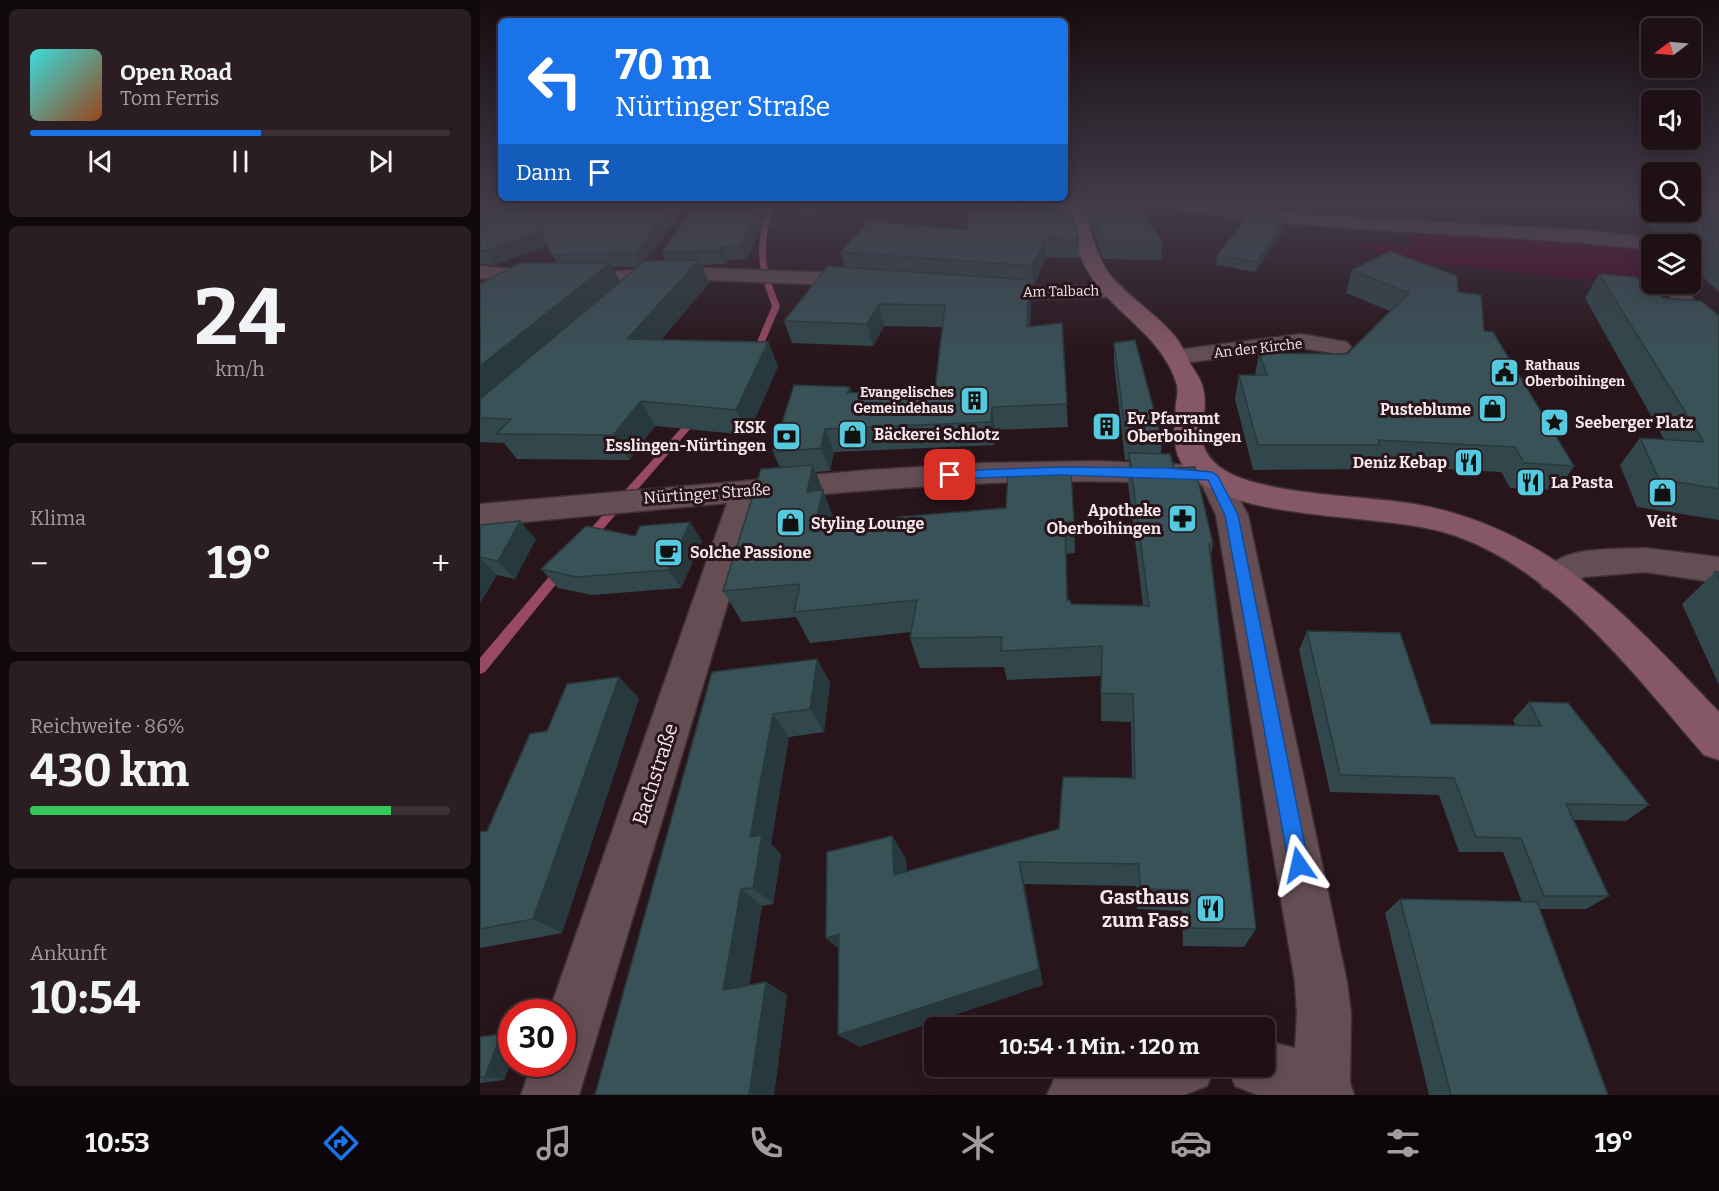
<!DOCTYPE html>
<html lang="de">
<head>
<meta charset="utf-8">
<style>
  body { margin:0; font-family:Bitter,serif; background:#2b1e22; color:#f1f3f6; height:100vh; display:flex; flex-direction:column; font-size:22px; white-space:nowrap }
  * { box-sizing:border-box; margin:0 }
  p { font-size:20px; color:#a19da0 }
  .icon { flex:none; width:33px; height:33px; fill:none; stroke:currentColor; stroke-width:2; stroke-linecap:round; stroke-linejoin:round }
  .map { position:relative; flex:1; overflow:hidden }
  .panel { display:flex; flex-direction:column; gap:9px; padding:9px; background:#10090b; width:480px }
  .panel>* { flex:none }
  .top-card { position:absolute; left:18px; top:18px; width:570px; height:183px; border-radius:9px; box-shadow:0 3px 15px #0003,0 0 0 2px #3c3034; background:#1a73e8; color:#fff; overflow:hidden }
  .needle { width:39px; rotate:254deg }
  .fabs { position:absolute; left:1161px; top:18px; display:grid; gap:12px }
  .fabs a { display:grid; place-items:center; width:60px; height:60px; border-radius:9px; background:#1e1014; box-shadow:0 3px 15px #0003,0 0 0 2px #3c3034; font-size:30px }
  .speed { position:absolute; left:18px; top:999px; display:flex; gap:12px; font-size:30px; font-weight:700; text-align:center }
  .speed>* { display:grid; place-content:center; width:78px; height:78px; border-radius:50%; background:#1e1014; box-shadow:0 3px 15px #0003,0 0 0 2px #3c3034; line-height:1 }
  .speed .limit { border:9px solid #d22; background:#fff; color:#111 }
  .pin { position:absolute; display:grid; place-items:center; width:51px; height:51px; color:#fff; margin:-26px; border-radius:12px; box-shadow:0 3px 9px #0006 }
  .me { position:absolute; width:66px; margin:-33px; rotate:349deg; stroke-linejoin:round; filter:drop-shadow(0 0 4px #0008) }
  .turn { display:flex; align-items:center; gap:21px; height:126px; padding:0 18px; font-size:27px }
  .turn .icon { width:78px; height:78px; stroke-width:2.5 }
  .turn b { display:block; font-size:42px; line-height:51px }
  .then { display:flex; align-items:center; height:57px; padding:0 18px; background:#0003; gap:12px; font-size:22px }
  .big { font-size:45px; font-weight:700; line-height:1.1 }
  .panel .card { flex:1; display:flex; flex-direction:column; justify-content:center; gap:9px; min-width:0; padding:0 21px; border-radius:9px; background:#2b1e22 }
  .panel .dial { align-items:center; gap:0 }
  .dial b { font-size:78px; line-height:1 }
  .song { display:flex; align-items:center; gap:18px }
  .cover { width:72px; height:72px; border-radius:9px; background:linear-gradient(135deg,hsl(180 70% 55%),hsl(20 70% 35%)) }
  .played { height:6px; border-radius:3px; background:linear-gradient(90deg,#1a73e8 55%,#3c3034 55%) }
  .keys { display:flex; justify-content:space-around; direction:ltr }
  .heat { display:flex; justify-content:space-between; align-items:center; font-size:33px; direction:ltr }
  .charge { height:9px; border-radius:4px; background:linear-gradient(90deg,#34c759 86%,#3c3034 0) }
  .trip { position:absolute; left:444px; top:1017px; width:351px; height:60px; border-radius:9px; background:#1e1014; box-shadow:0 3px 15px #0003,0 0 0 2px #3c3034; font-weight:700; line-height:60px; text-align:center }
  .menu { display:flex; height:96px; justify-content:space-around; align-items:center; background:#0c0608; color:#a19da0 }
  .menu .icon { width:42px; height:42px }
  .menu .selected { color:#1a73e8 }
  .menu b { font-size:27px; color:#f1f3f6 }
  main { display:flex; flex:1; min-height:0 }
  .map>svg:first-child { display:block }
  .green { fill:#4d0024 }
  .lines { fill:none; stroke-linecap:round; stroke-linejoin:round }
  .stream { fill:#994964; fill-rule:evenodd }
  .street-casing { stroke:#3e3134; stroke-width:3 }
  .secondary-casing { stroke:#3e3134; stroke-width:3 }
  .street { fill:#644e54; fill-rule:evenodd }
  .secondary { fill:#865866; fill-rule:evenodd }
  .wall { fill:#31474b; fill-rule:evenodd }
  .shaded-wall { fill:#28393d }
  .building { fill:#395257; stroke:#28393d; stroke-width:1.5 }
  .route { fill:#1a73e8; stroke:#114b97; stroke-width:1.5 }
  .labels { text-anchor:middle; stroke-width:6; stroke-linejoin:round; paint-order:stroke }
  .far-street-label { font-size:14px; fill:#f6e8ec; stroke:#28151b }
  .far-poi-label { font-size:14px; font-weight:bold; fill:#f6e8ec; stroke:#28151b; text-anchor:start }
  .poi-label { font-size:16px; font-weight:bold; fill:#f6e8ec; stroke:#28151b; text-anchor:start }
  .street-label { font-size:16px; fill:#f6e8ec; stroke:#28151b }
  .near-street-label { font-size:20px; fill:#f6e8ec; stroke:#28151b }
  .near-poi-label { font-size:20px; font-weight:bold; fill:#f6e8ec; stroke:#28151b; text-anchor:end }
</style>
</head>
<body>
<main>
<section class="panel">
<div class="card">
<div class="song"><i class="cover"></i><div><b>Open Road</b><p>Tom Ferris</p></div></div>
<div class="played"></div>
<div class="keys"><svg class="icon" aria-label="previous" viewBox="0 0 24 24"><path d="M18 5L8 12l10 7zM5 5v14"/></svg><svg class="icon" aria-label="pause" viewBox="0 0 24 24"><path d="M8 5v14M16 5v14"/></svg><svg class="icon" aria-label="next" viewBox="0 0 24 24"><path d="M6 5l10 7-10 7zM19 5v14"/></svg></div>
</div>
<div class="card dial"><b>24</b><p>km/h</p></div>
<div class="card"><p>Klima</p>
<div class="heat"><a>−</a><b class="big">19°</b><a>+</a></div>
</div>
<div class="card"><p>Reichweite · 86%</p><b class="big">430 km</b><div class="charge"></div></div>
<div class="card"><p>Ankunft</p><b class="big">10:54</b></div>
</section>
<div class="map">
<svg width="1239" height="1095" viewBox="0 0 1239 1095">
  <rect width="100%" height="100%" fill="#28151b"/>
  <path class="green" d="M928,232L1063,237L1071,243L1162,249L1171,262L1172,284H1186L1189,287L957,264L900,255L880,243L932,248Z"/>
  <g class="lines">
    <path class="stream" d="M288,204H294C282,248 283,264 300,306L279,356L275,359L271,356L292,306C276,264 275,247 288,204Z
      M215,415L220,418L218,420L111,543H103L101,540L103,537L212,416Z
      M82,564L86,566L88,569L86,572L5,672L0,674V658L78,566Z"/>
    <defs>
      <path id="street" d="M689,204H729L816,214L1113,231L1172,238L1182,244H1172V250C1014,231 855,235 698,209Z
        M0,266L57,271L126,272L198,267L385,274L392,276L395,280L392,284L385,286L198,279L126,284L57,283L0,278Z
        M505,283L550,287L634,285L642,286L645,291L642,296L634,297L550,299L497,294L494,289L497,284Z
        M1185,284L1209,285L1212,290C1210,307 1228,321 1239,332V353C1222,349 1188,309 1190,291Z
        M821,334L867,342L871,347L867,352L859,354L821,348L696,364L687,362L684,357L687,352L696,350Z
        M618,461L732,466L743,469L768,515L867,982L871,1013L870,1083L874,1095H778L755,1086L747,1066H784V1040L815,1048L817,1013L815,982L736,515L722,485C573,475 426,486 279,500L99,1095H41L52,1064H82V1012H69L247,503L0,526V504L389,470L503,463Z
        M1165,548L1239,557V583L1165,572L1104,577L1087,588L1075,592L1063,588L1058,579C1077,544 1131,550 1165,548Z
        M595,1066H735L727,1086L704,1095H567L576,1075Z"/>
      <path id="secondary" d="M586,204H602C611,227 615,255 630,275C648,297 674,312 693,334C701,342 706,355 711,365C715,371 720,378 722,385C733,416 705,441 741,468C780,496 889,495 940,505C1072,530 1150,619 1239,712V760L1224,755C1154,675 1070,562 963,532C898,514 770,520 720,482C689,459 694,438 696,403C697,398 698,390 697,385C684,340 643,319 617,285C599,262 591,231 586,204Z"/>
    </defs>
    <use href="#street" class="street-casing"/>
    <use href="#secondary" class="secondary-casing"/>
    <use href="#street" class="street"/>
    <use href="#secondary" class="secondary"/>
  </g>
  <path class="wall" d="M0,204H207L166,261H186L182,252L217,204H294L266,259L249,260L244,264L221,265L229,283L181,340L288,342L298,366L268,435L175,426L149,460L37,459L24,443L0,442V284L77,263L68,245L15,265L0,264ZM132,267H158L140,282Z
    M603,204H657L682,242L681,260L623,259Z
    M1146,204H1172V212H1210L1239,204V292L1210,265V244H1189Z
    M389,221L599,240V258L566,257L554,285L549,284L551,301L550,327L582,323L588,427L515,430L514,445L354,452L350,471L336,472L355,523L594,522L595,553L586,554L588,600L591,604L663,605L648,484L649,460H645L634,364V343L682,440L681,454L694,468L733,544L731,555L776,929L764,947L703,946L702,911L657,909L656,886L544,884L563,985L379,1047L359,949L346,938L412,836L426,859L427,872L579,829L652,778L651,722L621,721V676L527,680L524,667L440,668L430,638L431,632L330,643L316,617L262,622L243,591L300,468L293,452L372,393L455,389L463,327L404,326L393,346L312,343L304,321L365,267L361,252Z
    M804,230L775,272L736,265L737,255Z
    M872,270L978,292L1094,466L1078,490L1030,488L1021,472L892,465L890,469L773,470L755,399L759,375H775L779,353L867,354L910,311L866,293Z
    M1119,274L1183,298L1239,316V520L1157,507L1140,465L1160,438L1184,439L1105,298Z
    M0,525L56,539L35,579L17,575L0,603Z
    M155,536L222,541L201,588L112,595L78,588L61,569Z
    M1235,572H1239V685L1202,604Z
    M827,631L951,724L1035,725L1033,720L1049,702L1169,805L1146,821L1094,820L1129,896L1106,909H1059L1128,1095H949L905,913L920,899L1042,902L1023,852H979L959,795L850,792L819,650Z
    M337,659L350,683L344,732L309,737L291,844L301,854L293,904L282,906L269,985L286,982L307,995L294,1095H115L232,672Z
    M159,698L82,933L0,948V832L7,831L67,731Z
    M0,1037H32V1060L24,1080L0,1083Z"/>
  <path class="shaded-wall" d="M0,204H14L0,210Z
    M193,204H207L162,267L155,253Z
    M283,204H294L266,259L260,246Z
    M318,204H357L323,219Z
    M805,220L804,230L775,272L777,262Z
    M61,231L69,244L15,265L6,251Z
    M565,239L566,257L554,285L552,266Z
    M243,247L249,260L244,264L238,251Z
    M219,260L229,283L161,364L147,339Z
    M130,263L142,285L0,407V366Z
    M549,280L551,301L549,350L547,327Z
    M399,304L404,326L393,346L387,324Z
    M288,342L298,366L268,435L256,410Z
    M370,387L378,410L367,393Z
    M161,401L175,426L149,460L133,435Z
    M512,407L515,430L514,445L511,422Z
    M345,429L354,452L350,471L341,448Z
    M333,465L355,522L349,556L335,524L327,492Z
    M40,521L56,539L35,579L18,561Z
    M210,522L222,541L201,588L188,570Z
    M585,522L586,554L589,631L587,600Z
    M0,558L17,575L0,603Z
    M337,659L350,683L344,732L330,709Z
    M139,677L159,698L82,933L53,919Z
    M293,714L309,737L291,844L301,854L293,904L273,888L270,837Z
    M412,836L426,859L429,896L414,875Z
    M539,862L544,884L563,985L379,1047L358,1035Z
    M261,889L282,906L267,1002L243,990Z
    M359,934L367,956L346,938Z
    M286,982L307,995L294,1095H269Z
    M21,1034L32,1037V1060L24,1080L5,1077Z"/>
  <path class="building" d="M14,204H134V205L135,204H193L155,253L72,255L61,231L6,251H0V209Z
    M217,204H283L260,246L243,247L238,251L182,252Z
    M491,204H588L599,240L565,239L552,266L361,252L389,221L487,230Z
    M609,204H657L682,242L623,241Z
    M1210,204H1239V220L1222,218L1224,233L1239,235V251L1193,212H1210Z
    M771,212L788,213L805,220L777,262L737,255Z
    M910,251L977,276L978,292L1001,295L1004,331L1013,332L1094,466L1044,463L1035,447L898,440L900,445H778L759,375H787L779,353L867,354L929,293L872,270Z
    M219,260L147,339L288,342L256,410L161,401L133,435L16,434L31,419L0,418V399L165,261Z
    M40,263H130L0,366V284Z
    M348,266L549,280L547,327L582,323L587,404L512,407L511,422L345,429L341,448L293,452L314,385L370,387L367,393L455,389L465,305L399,304L387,324L304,321Z
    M1119,274L1156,277L1183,298L1221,301L1239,316V489L1179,479L1160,438L1224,442Z
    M655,340L682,440L646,438L634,343Z
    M649,453L690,454L694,468L715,467L733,544H729L776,929L710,928L708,890L660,889L659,864L539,862L559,969L358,1035L359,934L346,938L347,852L412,836L414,875L579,829L583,777L655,778L653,694L621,693L622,646L521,651L522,637L430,638L437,600L314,612L320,584L243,591L281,469L333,465L327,492L343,490L335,524L526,508L528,474L591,472L594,522H585L587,600H590L591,604L669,606Z
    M40,521L18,561L0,557V525Z
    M210,522L188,570L96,577L61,569L106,526L155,536L160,526Z
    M1235,572H1239V580Z
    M827,631L920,633L951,724L1061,726L1049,702L1088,703L1169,805L1086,804L1129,896H1064L1041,838L996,837L974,778L860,775Z
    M337,659L330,709L293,714L270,837L282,835L273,888L261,889L243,990L286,982L269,1095H115L232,672Z
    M139,677L53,919L0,929V832L7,831L50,734L67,731L87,684Z
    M920,899L1057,902L1128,1095H971Z
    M21,1034L5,1077H0V1037Z"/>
  <linearGradient id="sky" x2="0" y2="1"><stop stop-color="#160c0f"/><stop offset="0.57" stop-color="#423b4a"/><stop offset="1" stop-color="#423b4a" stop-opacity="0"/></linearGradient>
  <rect width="1239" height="357" fill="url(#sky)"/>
  <path class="route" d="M581,467L688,468L732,472L738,476L758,515L829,865L826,872L819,875L812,872L809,865L745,515L728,480L581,475L470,479L463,475L470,471Z"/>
  <defs>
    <symbol id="civic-square" viewBox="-11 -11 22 22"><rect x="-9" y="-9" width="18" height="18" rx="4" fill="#55cadf" stroke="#28151b"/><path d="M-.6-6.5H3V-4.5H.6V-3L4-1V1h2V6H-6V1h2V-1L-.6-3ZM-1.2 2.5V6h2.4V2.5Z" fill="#111"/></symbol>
    <symbol id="building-square" viewBox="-11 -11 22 22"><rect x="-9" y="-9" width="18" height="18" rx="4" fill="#55cadf" stroke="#28151b"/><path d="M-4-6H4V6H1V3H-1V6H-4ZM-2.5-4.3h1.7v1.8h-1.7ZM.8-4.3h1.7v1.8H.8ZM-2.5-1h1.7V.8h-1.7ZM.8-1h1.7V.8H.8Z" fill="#111"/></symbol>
    <symbol id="shop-square" viewBox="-11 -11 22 22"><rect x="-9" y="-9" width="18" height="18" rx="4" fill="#55cadf" stroke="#28151b"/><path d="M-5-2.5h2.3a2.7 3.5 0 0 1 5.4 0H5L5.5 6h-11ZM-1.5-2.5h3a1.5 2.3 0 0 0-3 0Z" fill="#111"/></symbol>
    <symbol id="sight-square" viewBox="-11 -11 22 22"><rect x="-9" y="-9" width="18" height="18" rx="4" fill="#55cadf" stroke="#28151b"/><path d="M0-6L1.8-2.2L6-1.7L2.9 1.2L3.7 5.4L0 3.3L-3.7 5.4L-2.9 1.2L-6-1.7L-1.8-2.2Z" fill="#111"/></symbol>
    <symbol id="bank-square" viewBox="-11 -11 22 22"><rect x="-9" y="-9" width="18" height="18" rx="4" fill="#55cadf" stroke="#28151b"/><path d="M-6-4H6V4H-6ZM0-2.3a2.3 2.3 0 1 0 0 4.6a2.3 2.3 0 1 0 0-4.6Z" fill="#111"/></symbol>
    <symbol id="restaurant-square" viewBox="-11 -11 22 22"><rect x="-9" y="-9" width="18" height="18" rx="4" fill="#55cadf" stroke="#28151b"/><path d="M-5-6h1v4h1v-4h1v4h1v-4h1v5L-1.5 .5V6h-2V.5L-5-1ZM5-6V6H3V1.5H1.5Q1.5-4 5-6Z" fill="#111"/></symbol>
    <symbol id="pharmacy-square" viewBox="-11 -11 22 22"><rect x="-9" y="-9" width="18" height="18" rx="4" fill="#55cadf" stroke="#28151b"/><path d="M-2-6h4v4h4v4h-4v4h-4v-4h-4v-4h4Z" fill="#111"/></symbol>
    <symbol id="cafe-square" viewBox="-11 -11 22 22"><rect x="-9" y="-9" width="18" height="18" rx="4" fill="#55cadf" stroke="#28151b"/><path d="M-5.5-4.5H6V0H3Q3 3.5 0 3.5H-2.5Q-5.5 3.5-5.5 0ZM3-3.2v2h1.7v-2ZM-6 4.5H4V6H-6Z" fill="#111"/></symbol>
  </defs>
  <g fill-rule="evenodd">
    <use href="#civic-square" x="1008" y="356" width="33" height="33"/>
    <use href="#building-square" x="478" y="384" width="33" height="33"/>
    <use href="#shop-square" x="996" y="392" width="33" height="33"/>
    <use href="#sight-square" x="1058" y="406" width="33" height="33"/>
    <use href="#building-square" x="610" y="410" width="33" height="33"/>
    <use href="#shop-square" x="356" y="418" width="33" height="33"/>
    <use href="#bank-square" x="290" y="420" width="33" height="33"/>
    <use href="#restaurant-square" x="972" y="446" width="33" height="33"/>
    <use href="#restaurant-square" x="1034" y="466" width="33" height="33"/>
    <use href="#shop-square" x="1166" y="476" width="33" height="33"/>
    <use href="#pharmacy-square" x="686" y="502" width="33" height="33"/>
    <use href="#shop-square" x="294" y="506" width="33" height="33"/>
    <use href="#cafe-square" x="172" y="536" width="33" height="33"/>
    <use href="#restaurant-square" x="714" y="892" width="33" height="33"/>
  </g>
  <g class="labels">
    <g class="far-street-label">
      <text transform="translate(581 291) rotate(-1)" y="5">Am Talbach</text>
      <text transform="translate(778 348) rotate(-6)" y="5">An der Kirche</text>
    </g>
    <g class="far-poi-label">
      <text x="1045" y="370">Rathaus<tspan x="1045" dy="16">Oberboihingen</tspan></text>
      <text x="474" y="397" text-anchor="end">Evangelisches<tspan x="474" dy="16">Gemeindehaus</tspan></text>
    </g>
    <g class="poi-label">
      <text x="991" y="415" text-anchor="end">Pusteblume</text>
      <text x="647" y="424">Ev. Pfarramt<tspan x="647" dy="18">Oberboihingen</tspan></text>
      <text x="1095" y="428">Seeberger Platz</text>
      <text x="286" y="433" text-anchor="end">KSK<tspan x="286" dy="18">Esslingen-Nürtingen</tspan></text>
      <text x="394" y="440">Bäckerei Schlotz</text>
      <text x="967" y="468" text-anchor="end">Deniz Kebap</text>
      <text x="1071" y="488">La Pasta</text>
      <text x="681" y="516" text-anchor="end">Apotheke<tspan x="681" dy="18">Oberboihingen</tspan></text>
      <text x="1182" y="527" text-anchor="middle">Veit</text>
      <text x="331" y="529">Styling Lounge</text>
      <text x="210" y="558">Solche Passione</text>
    </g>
    <g class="street-label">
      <text transform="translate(227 493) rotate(-4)" y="6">Nürtinger Straße</text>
    </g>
    <g class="near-street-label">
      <text transform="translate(175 774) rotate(-72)" y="7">Bachstraße</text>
    </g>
    <g class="near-poi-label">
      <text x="709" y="904">Gasthaus<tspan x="709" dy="23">zum Fass</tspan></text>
    </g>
  </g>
</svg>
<div class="fabs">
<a><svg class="needle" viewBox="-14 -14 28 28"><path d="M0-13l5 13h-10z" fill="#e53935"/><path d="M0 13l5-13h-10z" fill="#a19da0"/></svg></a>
<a><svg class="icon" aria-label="sound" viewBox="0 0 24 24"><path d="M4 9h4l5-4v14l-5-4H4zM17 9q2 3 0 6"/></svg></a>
<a><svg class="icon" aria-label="search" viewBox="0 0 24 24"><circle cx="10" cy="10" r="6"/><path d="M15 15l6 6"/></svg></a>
<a><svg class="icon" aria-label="layers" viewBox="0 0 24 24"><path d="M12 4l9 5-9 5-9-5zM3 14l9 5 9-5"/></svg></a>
</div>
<div class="speed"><div class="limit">30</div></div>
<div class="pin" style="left:470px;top:475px;background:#d93025"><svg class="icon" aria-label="arrive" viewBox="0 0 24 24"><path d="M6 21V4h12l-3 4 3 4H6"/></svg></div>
<svg class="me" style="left:819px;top:865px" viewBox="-20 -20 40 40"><path d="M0-17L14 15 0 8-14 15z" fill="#1a73e8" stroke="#fff" stroke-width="4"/></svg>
<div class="trip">10:54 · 1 Min. · 120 m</div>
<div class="top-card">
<div class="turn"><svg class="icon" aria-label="left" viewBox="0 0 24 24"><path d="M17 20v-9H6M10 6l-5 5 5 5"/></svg><div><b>70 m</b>Nürtinger Straße</div></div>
<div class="then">Dann<svg class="icon" aria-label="arrive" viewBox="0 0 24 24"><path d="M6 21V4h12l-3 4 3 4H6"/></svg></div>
</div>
</div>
</main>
<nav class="menu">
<b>10:53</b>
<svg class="icon selected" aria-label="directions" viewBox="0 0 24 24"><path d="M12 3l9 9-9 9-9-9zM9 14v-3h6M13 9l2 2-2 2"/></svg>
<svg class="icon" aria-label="music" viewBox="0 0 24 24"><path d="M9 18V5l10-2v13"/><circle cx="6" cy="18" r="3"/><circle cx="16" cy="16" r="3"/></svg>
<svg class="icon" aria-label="phone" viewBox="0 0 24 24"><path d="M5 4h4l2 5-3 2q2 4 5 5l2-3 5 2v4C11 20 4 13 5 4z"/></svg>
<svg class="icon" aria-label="climate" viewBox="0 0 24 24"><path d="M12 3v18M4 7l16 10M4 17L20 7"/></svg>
<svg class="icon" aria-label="car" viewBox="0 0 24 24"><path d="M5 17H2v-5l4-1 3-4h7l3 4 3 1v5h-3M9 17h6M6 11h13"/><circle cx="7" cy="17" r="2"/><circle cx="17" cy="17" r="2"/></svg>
<svg class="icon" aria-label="filters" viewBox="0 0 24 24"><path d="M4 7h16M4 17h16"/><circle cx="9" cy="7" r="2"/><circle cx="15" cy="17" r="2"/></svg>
<b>19°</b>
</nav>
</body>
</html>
